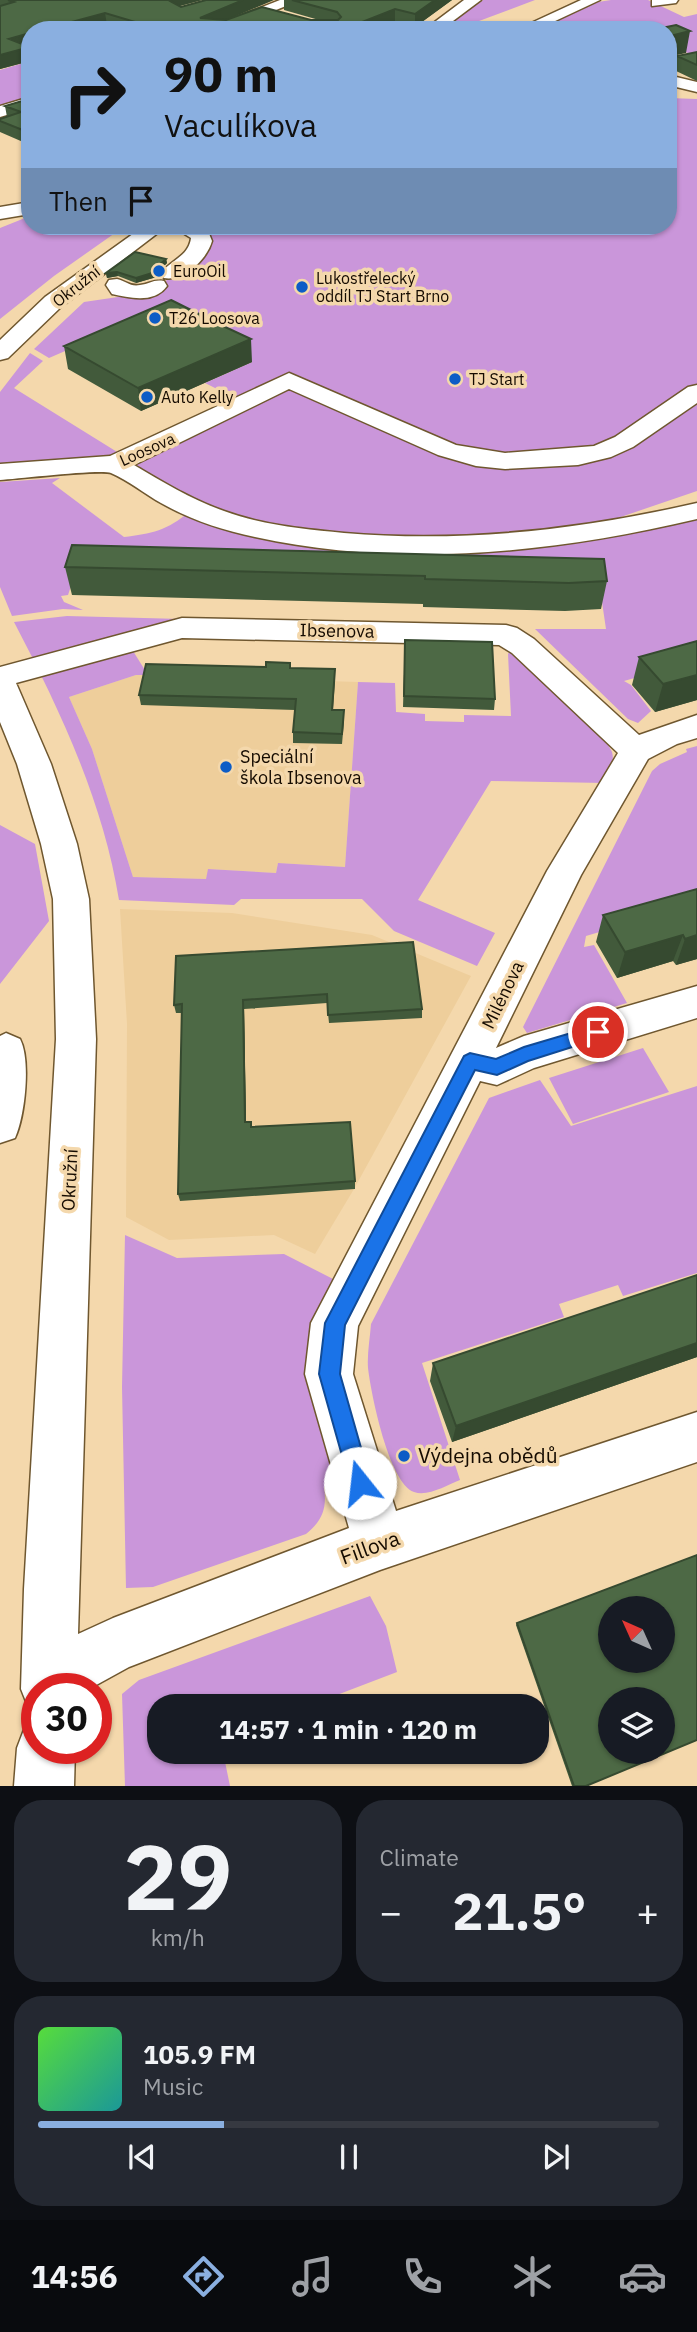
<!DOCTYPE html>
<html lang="en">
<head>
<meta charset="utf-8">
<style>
  body { margin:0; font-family:"IBM Plex Sans",sans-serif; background:#242831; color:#f1f3f6; height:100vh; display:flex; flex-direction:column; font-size:26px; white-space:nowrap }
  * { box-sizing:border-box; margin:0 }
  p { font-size:23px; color:#9ea1a6 }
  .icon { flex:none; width:38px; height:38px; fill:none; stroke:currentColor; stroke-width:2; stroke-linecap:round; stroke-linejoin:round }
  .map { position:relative; height:1786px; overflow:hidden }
  .side { display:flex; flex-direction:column; gap:14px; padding:14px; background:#0d0f14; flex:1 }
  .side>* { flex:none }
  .hud { position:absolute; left:21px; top:21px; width:656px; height:214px; border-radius:28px; box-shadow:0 2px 5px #0004; background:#8aafe0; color:#111; overflow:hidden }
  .needle { width:46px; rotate:315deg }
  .tools { position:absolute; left:598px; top:1596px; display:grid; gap:14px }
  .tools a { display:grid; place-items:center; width:77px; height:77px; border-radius:50%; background:#171b24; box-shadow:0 2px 5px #0004; font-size:35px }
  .speed { position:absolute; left:21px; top:1673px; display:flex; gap:14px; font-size:35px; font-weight:700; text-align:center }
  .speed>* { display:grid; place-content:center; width:91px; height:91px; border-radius:50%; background:#171b24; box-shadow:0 2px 5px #0004; line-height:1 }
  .speed .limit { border:10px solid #d22; background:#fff; color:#111 }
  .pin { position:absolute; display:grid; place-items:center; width:60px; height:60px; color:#fff; margin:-30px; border:4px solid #fff; border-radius:50%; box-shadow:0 2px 7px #0007 }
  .me { position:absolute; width:77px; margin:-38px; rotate:344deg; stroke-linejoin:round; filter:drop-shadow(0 0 5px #0008) }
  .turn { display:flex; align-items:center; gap:24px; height:147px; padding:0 28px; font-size:32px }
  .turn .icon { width:91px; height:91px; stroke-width:2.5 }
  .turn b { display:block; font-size:49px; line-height:60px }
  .then { display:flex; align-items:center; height:66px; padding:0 28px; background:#0003; gap:14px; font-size:26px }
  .big { font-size:52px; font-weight:800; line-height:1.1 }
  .side .tile { flex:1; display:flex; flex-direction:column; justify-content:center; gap:10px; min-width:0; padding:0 24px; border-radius:28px; background:#242831 }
  .side .dial { align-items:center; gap:0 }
  .dial b { font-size:91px; line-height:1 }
  .song { display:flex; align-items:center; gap:21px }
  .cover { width:84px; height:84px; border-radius:10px; background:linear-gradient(135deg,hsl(110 70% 55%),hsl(180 70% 35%)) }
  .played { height:7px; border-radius:4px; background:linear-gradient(90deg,#8aafe0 30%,#363941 30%) }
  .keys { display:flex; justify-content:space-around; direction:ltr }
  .heat { display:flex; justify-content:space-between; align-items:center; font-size:38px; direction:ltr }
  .side .tiles { flex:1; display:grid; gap:14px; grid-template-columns:1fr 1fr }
  .tile:last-child { grid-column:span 2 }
  .trip { position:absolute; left:147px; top:1694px; width:402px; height:70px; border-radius:28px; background:#171b24; box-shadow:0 2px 5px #0004; font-weight:800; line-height:70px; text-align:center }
  .dock { display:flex; height:112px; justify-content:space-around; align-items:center; background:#090b0e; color:#9ea1a6 }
  .dock .icon { width:49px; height:49px }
  .dock .current { color:#8aafe0 }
  .dock b { font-size:32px; color:#f1f3f6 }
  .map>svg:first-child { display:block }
  .built { fill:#eece9b }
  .green { fill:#ca96da }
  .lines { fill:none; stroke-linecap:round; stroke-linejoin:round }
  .minor-casing { stroke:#6f572f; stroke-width:3 }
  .minor { fill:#fff; fill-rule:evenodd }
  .wall { fill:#425a3b }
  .shaded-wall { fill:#364a30 }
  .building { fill:#4d6945; stroke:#364a30; stroke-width:2; fill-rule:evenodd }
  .route { fill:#1a73e8; stroke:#114b97; stroke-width:2 }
  .poi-dot { fill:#0c5cc6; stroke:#f4d8ac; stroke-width:2.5 }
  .labels { text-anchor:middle; stroke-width:7; stroke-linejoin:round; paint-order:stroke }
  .far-poi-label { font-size:16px; fill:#150b00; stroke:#f4d8ac; text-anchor:start }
  .far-street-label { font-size:16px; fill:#150b00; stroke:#f4d8ac }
  .street-label { font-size:18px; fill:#150b00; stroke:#f4d8ac }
  .poi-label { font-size:18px; fill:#150b00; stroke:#f4d8ac; text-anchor:start }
  .near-poi-label { font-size:21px; fill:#150b00; stroke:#f4d8ac; text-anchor:start }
  .near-street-label { font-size:21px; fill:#150b00; stroke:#f4d8ac }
</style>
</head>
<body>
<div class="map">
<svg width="697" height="1786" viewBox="0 0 697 1786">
  <rect width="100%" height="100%" fill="#f4d8ac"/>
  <path class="built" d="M136,675L358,682L345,867L278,863L276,873L209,869L206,879L133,877L92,749L69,697Z
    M120,909L232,913L372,935L471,976L354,1189L315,1254L274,1235L169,1240L126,1217L127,1024Z"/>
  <path class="green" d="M483,0H535L471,24L465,30H441Z
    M611,0H648L684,17L697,14V54L692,55L673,46L668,30H534L598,2Z
    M30,61V96L0,105V70Z
    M669,98L697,99V491L568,535L479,541L305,533L214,511L137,470L135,463L249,405L205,383L252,362L155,312L49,358L34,349L84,302L152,292L201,253L199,227L668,226Z
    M30,216V226H125L54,276L0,319V228Z
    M30,353L43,361L14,388L122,455L0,467V392Z
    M60,478L52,483L124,537C151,534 168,530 189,512L210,521L484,550L557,545L596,539L697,515V660L624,681L631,685L651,711L638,723L628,719L535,629H606L599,582L75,574L68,595L61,596L64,602L83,610L63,609L12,616L0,587V482Z
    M67,616L182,619L123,635L148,675H136L69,697L92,749L133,877L206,879L208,869L276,873L278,863L345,867L358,682L395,683L396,712L425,714V721L464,722V715L511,716L508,654L513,647C531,665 606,733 612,752C615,763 609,772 605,783L491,781L418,900L495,933L477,966L394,931L362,899H241L234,905L119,900C103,801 60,710 14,622Z
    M697,746V903L586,936L584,947L594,945L627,1003L527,1033L523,1027L652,771L660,764L687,752L686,749Z
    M0,825L35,844L49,921L0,984Z
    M643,1048L669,1092L573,1124L549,1078Z
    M540,1080L571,1126L697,1086V1273L623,1296L618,1285L559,1304L564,1317L422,1363L460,1480C447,1485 428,1497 414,1492C389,1483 371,1394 368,1368C367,1354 370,1338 371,1324L489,1098Z
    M125,1235L177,1258L284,1254L337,1281L338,1483L324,1487C327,1508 323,1520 306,1534L153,1587L126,1588L122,1387Z
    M370,1596L386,1626L397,1672L308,1706H159V1752H223L230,1786H125L122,1694L139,1680Z"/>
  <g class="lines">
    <defs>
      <path id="minor" d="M280,0H301L226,30H204Z
        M464,0H481L441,30H424Z
        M581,0H600L536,30H516Z
        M652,0H678L676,3L652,6Z
        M668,75L697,82V92L668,85Z
        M30,97V108L0,117V106Z
        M30,202V214L0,219V207Z
        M144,226H167L61,307L8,358L0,360V340L45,297Z
        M181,226H195L208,231L212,241C207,259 184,282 164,278L161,273C171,260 189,256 191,238L178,230Z
        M117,279C126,281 130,287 140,285C150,284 153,279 164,281L167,286C154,304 130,298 112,294L106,285L109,280Z
        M289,373L456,445L505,453L594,446L615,437L688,387L697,385V403L633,447L611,457L578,465L505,469L476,466L438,455L289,389L134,465C163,482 192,500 224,511C262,525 303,529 344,533C464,543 580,530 697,503V519C553,553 401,569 255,537C222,530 191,520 161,503C145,494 128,480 111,473C100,469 18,479 0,480V464L110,456Z
        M182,618L506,625L517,628L534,639L639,735L697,715V738L677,744L648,759L581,875L496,1048L524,1036L697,986V1018L534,1068L497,1085L480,1081L358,1326L353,1374L396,1511L697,1412V1462L380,1570L129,1667L89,1689H37V1712L29,1709L21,1689L24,1589L56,1039L53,899L41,844L17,764L0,722V667ZM182,638L499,645L512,653L618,753L547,871L311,1323L305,1374L349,1528L113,1618L78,1634L96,1039L89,899L77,844L51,764L16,683Z
        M6,1033L20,1039C31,1060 25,1116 15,1138L0,1143V1036Z
        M37,1723V1748H75L74,1786H14L17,1748L25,1727Z"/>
    </defs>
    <use href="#minor" class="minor-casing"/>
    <use href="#minor" class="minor"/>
  </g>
  <path class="wall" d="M0,0H202L180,6L234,17L319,20L284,10V0H452L415,27L395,21L374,30H121L107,25L92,30H30V61L0,69Z
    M697,52V81L674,70L677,56Z
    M30,95V145L0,132V119L7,117L5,106L29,99Z
    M166,259L167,263L159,271L160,276L136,283L118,276L107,278L106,273Z
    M64,346L252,362L141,411L68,369Z
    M65,567L607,581L601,609L565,611L423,607V604L72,595Z
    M405,640L495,699L494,710L403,707Z
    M697,641V700L655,712L632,685L639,657Z
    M291,668L335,679L333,710L344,721L342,744L293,743V732L295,710L141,705L139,695Z
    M697,889V959L676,965L673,961L617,978L596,942L603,915Z
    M176,956L422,1009V1018L329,1023L327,1003L244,1009L246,1122L252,1127L355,1181V1189L180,1201L178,1194L182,1013H176L174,1005Z
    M697,1275V1357L452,1442L430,1381L433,1363Z
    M517,1623L586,1786H572L516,1625Z"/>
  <path class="shaded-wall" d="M171,0H202L175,7L170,1Z
    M243,0H274L203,30L200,18Z
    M435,0H452L415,27V14Z
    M395,9V21L374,30H342Z
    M105,13L107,25L92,30H42Z
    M690,31L686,53L668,57L670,36Z
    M30,33V61L0,69V55L9,39Z
    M166,259L167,263L159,271L158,266Z
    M159,271L160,276L136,283V278Z
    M117,272L118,276L107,278L106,273Z
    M251,339L252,362L141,411L138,388Z
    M697,675V700L655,712L663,684Z
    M683,935L673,961L617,978L625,952Z
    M697,935V959L676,965L685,939Z
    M243,1000L244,1009L246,1130L245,1122Z
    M697,1343V1357L452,1442L456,1426Z"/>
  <path class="building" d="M8,0H171L170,1L181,7L206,0H243L200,18L226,20L262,7L311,20H338L341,17L337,12L292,0H435L415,14L395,9L342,30H162L105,13L42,30H30V33L9,39L30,47L0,55V6L14,2Z
    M676,25L690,31L670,36L669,45L668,30H652Z
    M697,52V65L677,56Z
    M30,95V133L0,121V119L21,112L5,106L29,99Z
    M135,252L166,259L158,266L159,271L136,278L117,272L106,273Z
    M171,300L223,326L251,339L138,388L64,346Z
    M72,545L604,559L607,581L569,583L425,579V576L65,567Z
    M405,640L492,642L495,699L404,696Z
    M697,641V675L663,684L639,657Z
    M266,662L290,663V668L335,669L332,710H344L342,734L293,732L296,699L139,695L146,664L266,667Z
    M697,889V935L685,939L683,935L625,952L603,915Z
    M413,942L422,1009L328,1015L327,994L243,1000L245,1122H251V1127L350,1122L355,1181L178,1194L182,1004L174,1005L176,956Z
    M697,1275V1343L456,1426L433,1363Z
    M697,1555V1740L586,1786H574L517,1623ZM611,1608H663V1661H611ZM611,1699H663V1752H611Z"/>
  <path class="route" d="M598,1025L604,1027L607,1032L604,1037L528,1061L497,1075L475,1070L345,1325L340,1374L371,1483L368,1491L360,1494L352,1491L319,1374L325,1323L464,1056L470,1053L496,1059L524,1047Z"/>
  <g class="poi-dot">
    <circle cx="159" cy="271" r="7"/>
    <circle cx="302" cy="287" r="7"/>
    <circle cx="155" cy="318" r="7"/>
    <circle cx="455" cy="379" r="7"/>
    <circle cx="147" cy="397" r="7"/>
    <circle cx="226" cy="767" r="7"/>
    <circle cx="404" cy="1456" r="7"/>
  </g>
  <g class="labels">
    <g class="far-poi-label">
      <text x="173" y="277">EuroOil</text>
      <text x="316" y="284">Lukostřelecký<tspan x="316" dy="18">oddíl TJ Start Brno</tspan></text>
      <text x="169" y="324">T26 Loosova</text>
      <text x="469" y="385">TJ Start</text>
      <text x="161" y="403">Auto Kelly</text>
    </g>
    <g class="far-street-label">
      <text transform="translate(76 286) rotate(-38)" y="6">Okružní</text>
      <text transform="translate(147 449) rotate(-24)" y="6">Loosova</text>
    </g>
    <g class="street-label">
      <text transform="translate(337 631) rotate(1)" y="6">Ibsenova</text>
      <text transform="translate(503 995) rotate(-64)" y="6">Milénova</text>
      <text transform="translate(70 1180) rotate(-87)" y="6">Okružní</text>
    </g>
    <g class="poi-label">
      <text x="240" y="763">Speciální<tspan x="240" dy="21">škola Ibsenova</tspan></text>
    </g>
    <g class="near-poi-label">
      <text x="418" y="1463">Výdejna obědů</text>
    </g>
    <g class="near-street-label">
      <text transform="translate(370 1548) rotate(-20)" y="7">Fillova</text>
    </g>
  </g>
</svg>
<div class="tools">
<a><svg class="needle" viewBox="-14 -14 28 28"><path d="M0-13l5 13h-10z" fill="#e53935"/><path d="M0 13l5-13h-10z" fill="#9ea1a6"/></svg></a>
<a><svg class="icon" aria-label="layers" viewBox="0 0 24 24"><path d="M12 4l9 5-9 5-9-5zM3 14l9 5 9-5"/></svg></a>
</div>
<div class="speed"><div class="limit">30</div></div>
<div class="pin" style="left:598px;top:1032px;background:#d93025"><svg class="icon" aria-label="arrive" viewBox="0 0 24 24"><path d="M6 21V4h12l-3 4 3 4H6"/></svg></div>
<svg class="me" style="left:360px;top:1483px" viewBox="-20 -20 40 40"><circle r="19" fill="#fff"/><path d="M0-13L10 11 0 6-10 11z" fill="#1a73e8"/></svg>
<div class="trip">14:57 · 1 min · 120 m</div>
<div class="hud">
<div class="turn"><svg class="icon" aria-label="right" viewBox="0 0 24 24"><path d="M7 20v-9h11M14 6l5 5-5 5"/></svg><div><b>90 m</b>Vaculíkova</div></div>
<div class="then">Then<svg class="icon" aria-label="arrive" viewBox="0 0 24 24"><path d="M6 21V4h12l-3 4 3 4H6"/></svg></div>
</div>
</div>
<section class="side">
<div class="tiles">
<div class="tile dial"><b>29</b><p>km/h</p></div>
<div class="tile"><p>Climate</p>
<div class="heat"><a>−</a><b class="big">21.5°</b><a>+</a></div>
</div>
<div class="tile">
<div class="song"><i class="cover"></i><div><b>105.9 FM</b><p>Music</p></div></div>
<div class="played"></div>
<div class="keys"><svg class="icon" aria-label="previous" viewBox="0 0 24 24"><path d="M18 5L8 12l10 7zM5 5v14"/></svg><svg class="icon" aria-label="pause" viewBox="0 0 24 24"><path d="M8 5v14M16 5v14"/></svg><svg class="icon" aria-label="next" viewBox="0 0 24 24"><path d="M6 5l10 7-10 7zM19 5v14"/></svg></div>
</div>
</div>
</section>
<nav class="dock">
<b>14:56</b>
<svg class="icon current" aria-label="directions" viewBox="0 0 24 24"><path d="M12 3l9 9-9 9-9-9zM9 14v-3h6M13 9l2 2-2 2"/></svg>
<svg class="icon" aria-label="music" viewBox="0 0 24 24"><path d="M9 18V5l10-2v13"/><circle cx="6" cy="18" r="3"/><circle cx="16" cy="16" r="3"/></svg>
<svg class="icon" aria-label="phone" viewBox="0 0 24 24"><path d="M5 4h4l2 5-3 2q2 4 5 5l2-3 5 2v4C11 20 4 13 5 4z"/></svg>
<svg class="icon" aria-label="climate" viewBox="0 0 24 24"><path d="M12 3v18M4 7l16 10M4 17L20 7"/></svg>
<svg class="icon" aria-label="car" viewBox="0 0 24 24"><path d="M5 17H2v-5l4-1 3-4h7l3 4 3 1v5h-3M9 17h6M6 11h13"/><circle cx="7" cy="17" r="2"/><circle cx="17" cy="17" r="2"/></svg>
</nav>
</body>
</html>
